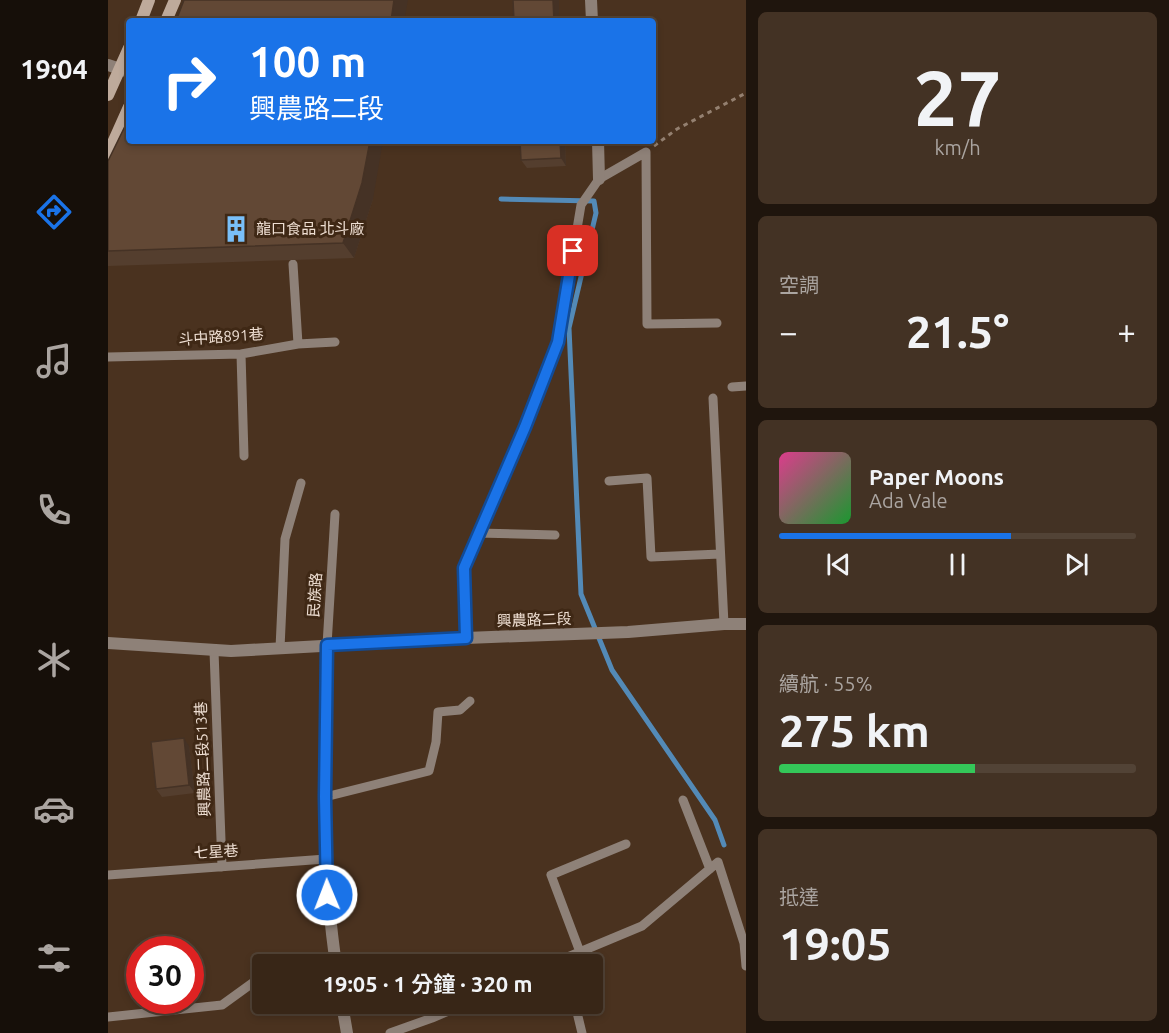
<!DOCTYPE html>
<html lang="zh-TW">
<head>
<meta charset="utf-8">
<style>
  body { margin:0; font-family:Ubuntu,"Noto Sans TC",sans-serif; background:#433224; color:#f1f3f6; height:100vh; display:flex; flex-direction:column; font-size:22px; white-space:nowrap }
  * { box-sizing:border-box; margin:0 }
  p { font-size:20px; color:#aba5a1 }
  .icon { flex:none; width:33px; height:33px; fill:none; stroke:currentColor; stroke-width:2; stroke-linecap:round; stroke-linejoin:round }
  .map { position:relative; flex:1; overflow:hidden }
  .panel { display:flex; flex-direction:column; gap:12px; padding:12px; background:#1f150d; width:423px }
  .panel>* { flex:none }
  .hud { position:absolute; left:18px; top:18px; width:530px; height:126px; border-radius:6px; box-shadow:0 3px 9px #0003,0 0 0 2px #524336; background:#1a73e8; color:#fff; overflow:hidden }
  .speed { position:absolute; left:18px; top:936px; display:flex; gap:12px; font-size:30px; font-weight:700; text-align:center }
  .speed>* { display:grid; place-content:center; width:78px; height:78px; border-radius:50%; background:#382617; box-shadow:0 3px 9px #0003,0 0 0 2px #524336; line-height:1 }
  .speed .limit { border:9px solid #d22; background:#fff; color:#111 }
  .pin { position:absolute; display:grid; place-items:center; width:51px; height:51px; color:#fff; margin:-26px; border-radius:12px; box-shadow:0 3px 9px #0006 }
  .me { position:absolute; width:66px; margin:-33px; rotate:359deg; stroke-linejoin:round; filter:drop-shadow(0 0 4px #0008) }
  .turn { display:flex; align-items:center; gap:21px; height:126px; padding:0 24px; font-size:27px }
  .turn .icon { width:78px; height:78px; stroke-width:2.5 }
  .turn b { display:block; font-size:42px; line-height:51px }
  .big { font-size:45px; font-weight:600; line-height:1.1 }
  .panel .widget { flex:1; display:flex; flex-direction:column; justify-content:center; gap:9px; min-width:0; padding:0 21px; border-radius:9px; background:#433224 }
  .panel .dial { align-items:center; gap:0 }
  .dial b { font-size:78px; line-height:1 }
  .song { display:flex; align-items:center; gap:18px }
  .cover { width:72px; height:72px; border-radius:9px; background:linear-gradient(135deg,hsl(330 70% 55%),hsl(130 70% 35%)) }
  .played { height:6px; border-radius:3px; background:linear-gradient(90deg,#1a73e8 65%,#524336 65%) }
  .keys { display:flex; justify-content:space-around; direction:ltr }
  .heat { display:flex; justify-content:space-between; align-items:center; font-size:33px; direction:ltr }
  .charge { height:9px; border-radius:4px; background:linear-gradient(90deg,#34c759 55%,#524336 0) }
  .trip { position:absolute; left:144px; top:954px; width:351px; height:60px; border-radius:6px; background:#382617; box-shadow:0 3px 9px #0003,0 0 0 2px #524336; font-weight:600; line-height:60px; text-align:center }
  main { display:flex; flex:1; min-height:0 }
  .menu { display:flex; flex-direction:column; width:108px; justify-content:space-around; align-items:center; background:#160f09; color:#aba5a1 }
  .menu .icon { width:42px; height:42px }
  .menu .on { color:#1a73e8 }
  .menu b { font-size:27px; color:#f1f3f6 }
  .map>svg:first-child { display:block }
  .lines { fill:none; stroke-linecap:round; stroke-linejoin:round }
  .stream { stroke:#538ab7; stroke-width:5 }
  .path { stroke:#948070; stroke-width:3; stroke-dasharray:4.5 4.5; stroke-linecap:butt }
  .service { stroke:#8e8178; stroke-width:9 }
  .minor { stroke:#8e8178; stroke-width:12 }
  .tertiary { stroke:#8e8178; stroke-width:12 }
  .secondary { stroke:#beaa9b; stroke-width:12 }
  .wall { fill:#543e2e }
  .shaded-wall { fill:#453225 }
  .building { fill:#624835; stroke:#453225; stroke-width:1.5 }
  .route-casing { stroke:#114b97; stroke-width:15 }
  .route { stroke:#1a73e8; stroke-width:10 }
  .labels { text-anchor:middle; stroke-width:6; stroke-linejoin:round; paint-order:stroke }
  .poi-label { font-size:15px; fill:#eeded2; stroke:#3f2815; text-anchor:start }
  .street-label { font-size:15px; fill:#eeded2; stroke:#3f2815 }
</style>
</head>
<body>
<main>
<nav class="menu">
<b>19:04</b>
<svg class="icon on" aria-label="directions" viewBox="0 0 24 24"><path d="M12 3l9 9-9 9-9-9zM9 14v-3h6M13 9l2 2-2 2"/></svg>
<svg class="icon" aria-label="music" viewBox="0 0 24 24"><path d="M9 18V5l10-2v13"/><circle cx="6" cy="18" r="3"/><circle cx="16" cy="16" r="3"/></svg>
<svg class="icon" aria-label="phone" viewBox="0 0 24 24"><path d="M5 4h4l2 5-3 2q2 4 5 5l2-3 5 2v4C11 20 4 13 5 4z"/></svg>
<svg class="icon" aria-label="climate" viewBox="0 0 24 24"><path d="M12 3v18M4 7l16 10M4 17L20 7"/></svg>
<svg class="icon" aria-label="car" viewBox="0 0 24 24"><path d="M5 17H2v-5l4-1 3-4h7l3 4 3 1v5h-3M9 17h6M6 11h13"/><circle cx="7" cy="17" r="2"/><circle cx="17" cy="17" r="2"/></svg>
<svg class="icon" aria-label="filters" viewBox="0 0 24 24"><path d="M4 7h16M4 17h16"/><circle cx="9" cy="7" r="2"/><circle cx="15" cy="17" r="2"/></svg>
</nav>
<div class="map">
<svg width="638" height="1033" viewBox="0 0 638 1033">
  <rect width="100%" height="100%" fill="#4a321f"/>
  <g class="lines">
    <path class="stream" d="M393,199L486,201L488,213L461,328L473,594L504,670L607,820L616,845"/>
    <path class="path" d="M546,146L569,129L638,93"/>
    <path class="service" d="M185,264L190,344
      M133,354L136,456
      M0,357L133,354L190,344L227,342
      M624,387L638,386
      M605,398L616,624
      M501,481L539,478L543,557L612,554
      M369,533L447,535
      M358,638L355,568L417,427L450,342L473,205L491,179L538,152L539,324L609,323
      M219,645L227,514
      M172,648L177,539L193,483
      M106,651L114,867
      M217,797L321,771L328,742L330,712L352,710L362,701
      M575,800L602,869
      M0,875L218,859
      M472,952L443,875L518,844
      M210,964L228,961
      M443,964L534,926L610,862L636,943L638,966
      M467,1004L474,1033
      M0,1017L114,1005L154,976
      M282,1033L324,1018L357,1004"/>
    <path class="minor" d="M483,0L484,21
      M0,65L21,72
      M490,141L491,179
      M219,645C218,752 212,859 228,964
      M234,1004L239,1033"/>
    <path class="tertiary" d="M0,643L123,651L358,638L520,632L616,624H638"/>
    <path class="secondary" d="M33,21L41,0
      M58,21L67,0
      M0,95L21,48
      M0,154L21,107"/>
  </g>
  <path class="wall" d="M412,141H457L458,166L419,168L413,160Z
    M0,161L265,199L246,258L0,266Z
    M81,746L87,793L54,797L48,789Z"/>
  <path class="shaded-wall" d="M286,0H300L296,21H283Z
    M445,0H451V21H446Z
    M262,141H275L265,199L246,258L235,243Z
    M452,141H457L458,166L453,158Z
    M76,738L81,746L87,793L81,785Z"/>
  <path class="building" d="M76,0H286L283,21H68Z
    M405,0H445L446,21H406Z
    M21,118V141H262L254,183L235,243L0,251V161Z
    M412,141H452L453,158L413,160Z
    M76,738L81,785L48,789L43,742Z"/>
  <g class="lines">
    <defs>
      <path id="route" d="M219,895L217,797L219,645L358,638L356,568L417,427L450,342L465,251"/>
    </defs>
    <use href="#route" class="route-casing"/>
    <use href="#route" class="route"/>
  </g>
  <defs>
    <symbol id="building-bare" viewBox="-9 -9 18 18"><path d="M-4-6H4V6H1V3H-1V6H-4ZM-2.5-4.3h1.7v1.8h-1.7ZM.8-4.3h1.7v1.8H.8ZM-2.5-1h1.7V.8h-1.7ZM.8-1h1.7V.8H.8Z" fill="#79bff8" stroke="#3f2815" stroke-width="2.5" paint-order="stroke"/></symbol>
  </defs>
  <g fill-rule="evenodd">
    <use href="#building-bare" x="109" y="210" width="38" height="38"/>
  </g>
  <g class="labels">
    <g class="poi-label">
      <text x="148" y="234">龍口食品 北斗廠</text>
    </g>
    <g class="street-label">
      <text transform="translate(113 337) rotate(-4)" y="5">斗中路891巷</text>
      <text transform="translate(207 595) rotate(-86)" y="5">民族路</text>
      <text transform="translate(426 620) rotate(-2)" y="5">興農路二段</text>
      <text transform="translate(95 759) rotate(-92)" y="5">興農路二段513巷</text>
      <text transform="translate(108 852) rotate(-4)" y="5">七星巷</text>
    </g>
  </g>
</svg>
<div class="speed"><div class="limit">30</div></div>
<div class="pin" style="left:465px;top:251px;background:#d93025"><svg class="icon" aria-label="arrive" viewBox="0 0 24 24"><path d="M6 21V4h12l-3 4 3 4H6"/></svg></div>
<svg class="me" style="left:219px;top:895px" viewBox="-20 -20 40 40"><circle r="17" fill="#1a73e8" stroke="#fff" stroke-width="3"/><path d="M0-11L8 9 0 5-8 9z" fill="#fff"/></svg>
<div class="trip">19:05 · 1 分鐘 · 320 m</div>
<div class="hud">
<div class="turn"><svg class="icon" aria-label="right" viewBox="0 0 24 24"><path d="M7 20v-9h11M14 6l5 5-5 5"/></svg><div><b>100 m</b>興農路二段</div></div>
</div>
</div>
<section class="panel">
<div class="widget dial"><b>27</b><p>km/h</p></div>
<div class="widget"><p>空調</p>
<div class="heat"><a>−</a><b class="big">21.5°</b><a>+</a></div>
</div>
<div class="widget">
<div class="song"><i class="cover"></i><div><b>Paper Moons</b><p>Ada Vale</p></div></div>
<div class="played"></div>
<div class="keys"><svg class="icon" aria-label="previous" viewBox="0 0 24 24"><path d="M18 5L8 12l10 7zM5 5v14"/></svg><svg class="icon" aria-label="pause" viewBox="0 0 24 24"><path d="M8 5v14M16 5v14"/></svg><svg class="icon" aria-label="next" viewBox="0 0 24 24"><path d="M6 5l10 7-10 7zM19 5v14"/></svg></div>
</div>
<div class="widget"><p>續航 · 55%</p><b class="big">275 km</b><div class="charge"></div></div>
<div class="widget"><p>抵達</p><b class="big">19:05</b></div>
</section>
</main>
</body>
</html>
